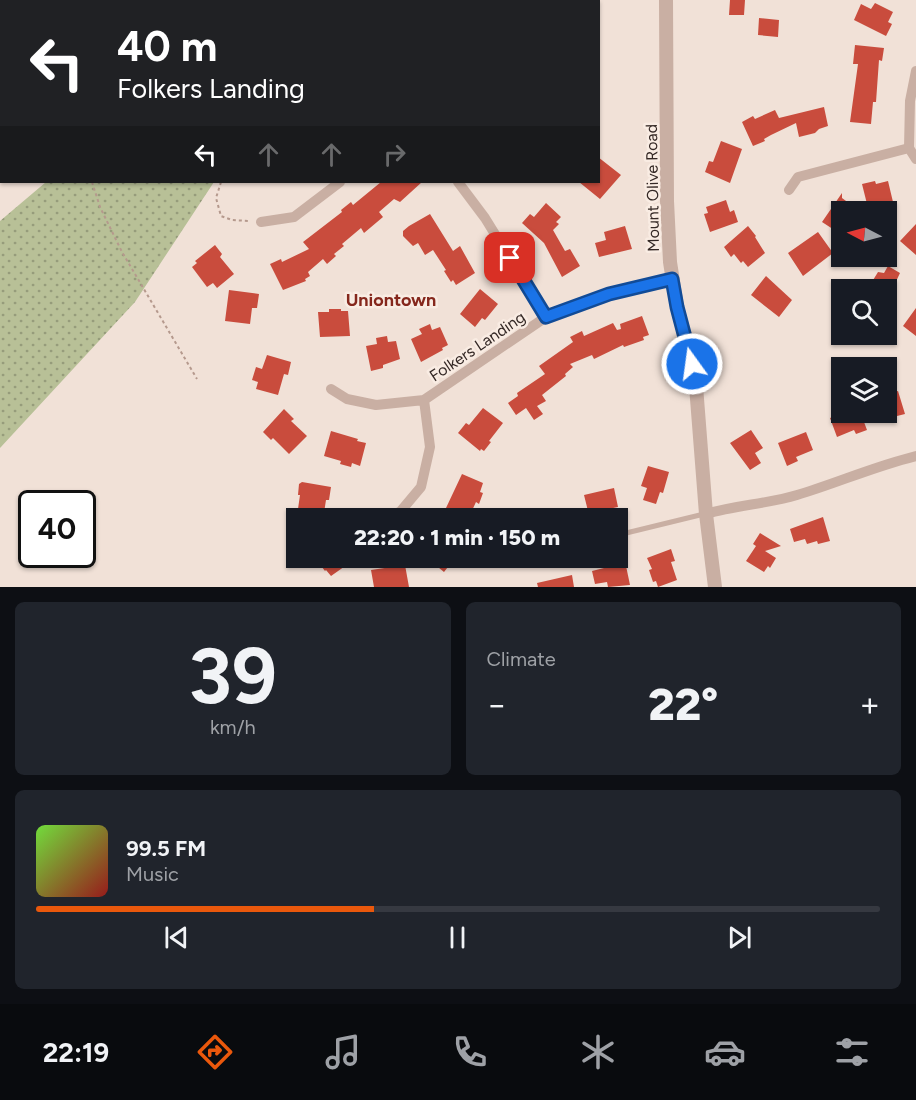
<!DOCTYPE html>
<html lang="en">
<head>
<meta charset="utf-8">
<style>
  body { margin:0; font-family:Figtree,sans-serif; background:#20242c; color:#f1f3f6; height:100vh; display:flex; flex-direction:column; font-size:22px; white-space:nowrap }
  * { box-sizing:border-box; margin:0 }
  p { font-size:20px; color:#9ea1a6 }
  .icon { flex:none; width:33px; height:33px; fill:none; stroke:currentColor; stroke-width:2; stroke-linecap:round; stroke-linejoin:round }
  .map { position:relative; height:587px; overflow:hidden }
  .panel { display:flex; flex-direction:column; gap:15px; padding:15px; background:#0d0f14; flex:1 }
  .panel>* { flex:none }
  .hud { position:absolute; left:0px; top:0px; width:600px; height:183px; box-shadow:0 2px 4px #0004; background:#202124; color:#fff; overflow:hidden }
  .needle { width:39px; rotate:276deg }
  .fabs { position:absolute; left:831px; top:201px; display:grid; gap:12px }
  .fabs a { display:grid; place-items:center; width:66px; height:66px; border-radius:0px; background:#171b24; box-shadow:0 2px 4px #0004; font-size:30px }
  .speed { position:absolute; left:18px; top:490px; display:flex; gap:12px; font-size:30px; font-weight:700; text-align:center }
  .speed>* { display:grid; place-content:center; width:78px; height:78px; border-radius:50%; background:#171b24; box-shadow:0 2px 4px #0004; line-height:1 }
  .speed .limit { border:3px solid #111; border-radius:9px; background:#fff; color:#111 }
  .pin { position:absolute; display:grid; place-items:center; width:51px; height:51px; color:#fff; margin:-26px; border-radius:12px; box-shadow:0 3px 9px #0006 }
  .me { position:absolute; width:66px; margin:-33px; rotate:346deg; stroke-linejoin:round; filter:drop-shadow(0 0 4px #0008) }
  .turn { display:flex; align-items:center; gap:21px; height:126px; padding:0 18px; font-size:27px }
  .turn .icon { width:78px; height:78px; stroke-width:2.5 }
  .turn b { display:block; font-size:42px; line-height:51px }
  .lanes { display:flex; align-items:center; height:57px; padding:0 18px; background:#0003; justify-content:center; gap:30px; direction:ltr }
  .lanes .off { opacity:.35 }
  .big { font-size:45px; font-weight:800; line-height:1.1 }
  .panel .widget { flex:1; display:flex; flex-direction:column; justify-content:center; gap:9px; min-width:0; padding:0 21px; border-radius:9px; background:#20242c }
  .panel .dial { align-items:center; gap:0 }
  .dial b { font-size:78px; line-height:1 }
  .song { display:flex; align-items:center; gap:18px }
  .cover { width:72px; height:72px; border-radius:9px; background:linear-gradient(135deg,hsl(100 70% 55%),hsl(0 70% 35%)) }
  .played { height:6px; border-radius:3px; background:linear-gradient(90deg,#ea580c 40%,#363941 40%) }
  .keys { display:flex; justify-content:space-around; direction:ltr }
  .heat { display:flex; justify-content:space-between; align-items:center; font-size:33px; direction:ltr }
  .panel .tiles { flex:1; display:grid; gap:15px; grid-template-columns:1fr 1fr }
  .widget:last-child { grid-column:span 2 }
  .trip { position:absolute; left:286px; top:508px; width:342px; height:60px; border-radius:0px; background:#171b24; box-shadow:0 2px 4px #0004; font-weight:800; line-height:60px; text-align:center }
  .dock { display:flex; height:96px; justify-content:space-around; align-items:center; background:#090b0e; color:#9ea1a6 }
  .dock .icon { width:42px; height:42px }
  .dock .active { color:#ea580c }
  .dock b { font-size:27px; color:#f1f3f6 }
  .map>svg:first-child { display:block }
  .grass { fill:url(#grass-dots) }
  .building { fill:#c94c3d }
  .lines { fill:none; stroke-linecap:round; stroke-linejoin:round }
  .path { stroke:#b5998d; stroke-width:2; stroke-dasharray:3 3; stroke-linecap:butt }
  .service { stroke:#c9afa3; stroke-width:5 }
  .minor { stroke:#c9afa3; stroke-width:10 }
  .tertiary { stroke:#c9afa3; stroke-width:14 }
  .route-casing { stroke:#114b97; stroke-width:15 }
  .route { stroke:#1a73e8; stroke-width:10 }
  .labels { text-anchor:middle; stroke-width:5; stroke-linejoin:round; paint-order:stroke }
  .street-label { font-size:16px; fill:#342825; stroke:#f9ece3 }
  .neighbourhood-label { font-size:18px; font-weight:bold; fill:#85271c; stroke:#f9ece3 }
</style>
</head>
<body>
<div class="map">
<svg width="916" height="587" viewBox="0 0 916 587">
  <defs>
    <pattern id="grass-dots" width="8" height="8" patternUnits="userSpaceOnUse" patternTransform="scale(1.5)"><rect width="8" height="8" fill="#b8c097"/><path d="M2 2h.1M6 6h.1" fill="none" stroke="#969c7b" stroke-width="1.8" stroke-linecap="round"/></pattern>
  </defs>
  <rect width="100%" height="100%" fill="#f1e1d7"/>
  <path class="grass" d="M37,0H407L37,2Z
    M46,182H214L135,302L0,448V221Z"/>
  <path class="building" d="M730,0H745L744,15H729Z
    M875,3L893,12L888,22L892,24L886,36L854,20L861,4L871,9Z
    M759,18L779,20L778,37L758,35Z
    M855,45L884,48L882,61L879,60L876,102H873L871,124L850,122L858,64H853Z
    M824,107L828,126L819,129L815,133L799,137L796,123L771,135L764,139L765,141L753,146L742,122L753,116L755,119L775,110L779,118Z
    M721,141L742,149L730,183L705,172L709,161L713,162Z
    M598,157L621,175L600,199L579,182H598Z
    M875,181L876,184L888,181L893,202L887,203L888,207L879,209L880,212H869L862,184Z
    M381,182H422L400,202L394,199L379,212L383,217L364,233L361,228L342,244L344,246L334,254L336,256L327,264L323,259L308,272L310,276L305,279L306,281L283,290L270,264L281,259L282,262L309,249L303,242L342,212L341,210L351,202L353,205Z
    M842,193V198L861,212H842V235L822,222Z
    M726,200L730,212L734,210L738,222L710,232L704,214L708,213L706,207Z
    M546,203L561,217L556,222L559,224L553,230L565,251L570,249L580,266L562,277L544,243L522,223L530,214L534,217Z
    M430,214L453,251L460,246L475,273L456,285L453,280L451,282L444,271L446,270L433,250L425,255L418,243L413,246L403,236V231L409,226Z
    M916,224V255L900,241Z
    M625,226L632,249L599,257L595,243L606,240L604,232Z
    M748,226L756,236L755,237L765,253L748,267L743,261L741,263L734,254L731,257L724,247Z
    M818,232L833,253L803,276L788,253Z
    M215,245L222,254L220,257L234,274L217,288L213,283L207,287L192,267L197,263L195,261Z
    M888,266L900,273L892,290H867L878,272L884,273Z
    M766,276L792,300L779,317L751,295Z
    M480,289L498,304L485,320L482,318L475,327L460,314Z
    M229,290L259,294L257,308H252L250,324L225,321Z
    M916,308V336L903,326Z
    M329,309H341V311H348L350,336L320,337L318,312H329Z
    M642,316L649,335L643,337L644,340L624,347L623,345L594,359L592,355L570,364L573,367L565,374L566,376L542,395L546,401L537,406L543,414L534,420L526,408L516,415L508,403L518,396L517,393L545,374L539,366L573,342L570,337L582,331L584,336L613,323L617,330L621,329L620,324Z
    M430,324L432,330L440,327L448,345L442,348L443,350L421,362L411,339L422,334L419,329Z
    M387,336L388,342L396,341L400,359L383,365V368L371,371L366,346L377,344L376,338Z
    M267,355L291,362L288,375L284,374L278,395L256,389L258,382L252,380L256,367L262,369Z
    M898,391L905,414L893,417L892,414L886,415V394Z
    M483,408L503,423L489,441L491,442L484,451L481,449L480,451L458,433L466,423L469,425Z
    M284,409L294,419L291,421L307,436L289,454L273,438L271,440L263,432Z
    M844,412H884L885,416L864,422L867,430L856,434L854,430L837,437L830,418Z
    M751,430L763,448L755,453L761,463L750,470L730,443Z
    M331,431L358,439L357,441L366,443L360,466L352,463L351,467L340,464L341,461L324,456Z
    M806,432L813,450L796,457L798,461L787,466L778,443Z
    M648,466L669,472L663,493L660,492L656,504L643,500L647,488L641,486Z
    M462,474L483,483L480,492L483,493L479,504L476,502L469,517L446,508Z
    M302,482L331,487L329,500H326L324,513H321L320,519L297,516L300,495H298L299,484Z
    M614,488L618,507L599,511L600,516L590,519L584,495Z
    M823,517L830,541L818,544L817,541L807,544L805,539L794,542L790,529Z
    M760,533L781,546L765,551L776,558L770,568L768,566L764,572L746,561L756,546L753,544Z
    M671,549L675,561L671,562L677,580L658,587L656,581L653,582L649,570L652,569L647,558Z
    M315,558H343L348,564L331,576L326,570L325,571Z
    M427,558H455L444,572Z
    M625,561L630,585L608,587L607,582L595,584L592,571L604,568L603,566Z
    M405,565L409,587H374L371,570Z
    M572,575L574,587H538L537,583Z"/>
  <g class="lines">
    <path class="path" d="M33,0L34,2
      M100,0L101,2
      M146,0L147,2
      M137,2V0
      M263,2L264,0
      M92,182L100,207L122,252L197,379
      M221,182L216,198L221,216L232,220L249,221"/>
    <path class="service" d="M618,535L704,514"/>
    <path class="minor" d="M548,2L549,0
      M916,71L910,101L909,148L916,159
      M458,182L485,218L546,317
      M789,190L798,177L909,148
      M261,222L294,217L340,182
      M331,389L347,399L376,405L424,400L546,317L609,294L672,279
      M706,514C736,505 767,504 797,495C837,483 875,466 916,456
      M380,517L400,512L421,487L430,447L424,400"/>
    <path class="tertiary" d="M666,0L667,201L670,262L677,307L690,356L696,386L706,514L715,587"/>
  </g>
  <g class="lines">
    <defs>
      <path id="route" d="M510,258L546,317L609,294L672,279L677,307L692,364"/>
    </defs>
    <use href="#route" class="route-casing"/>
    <use href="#route" class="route"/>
  </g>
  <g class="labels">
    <g class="street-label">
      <text transform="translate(652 188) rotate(-91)" y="6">Mount Olive Road</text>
      <text transform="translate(477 346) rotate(-34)" y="6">Folkers Landing</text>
    </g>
    <g class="neighbourhood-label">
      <text x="391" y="306">Uniontown</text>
    </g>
  </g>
</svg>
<div class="fabs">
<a><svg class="needle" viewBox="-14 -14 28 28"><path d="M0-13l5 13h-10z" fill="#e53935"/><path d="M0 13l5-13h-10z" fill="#9ea1a6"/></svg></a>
<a><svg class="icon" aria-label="search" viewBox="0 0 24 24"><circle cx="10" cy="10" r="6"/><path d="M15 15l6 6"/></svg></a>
<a><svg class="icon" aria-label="layers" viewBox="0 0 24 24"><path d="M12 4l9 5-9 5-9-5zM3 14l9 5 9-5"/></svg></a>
</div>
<div class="speed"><div class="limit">40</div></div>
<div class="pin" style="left:510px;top:258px;background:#d93025"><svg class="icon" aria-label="arrive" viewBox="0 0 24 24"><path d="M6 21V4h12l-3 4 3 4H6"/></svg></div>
<svg class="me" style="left:692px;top:364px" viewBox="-20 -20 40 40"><circle r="17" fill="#1a73e8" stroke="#fff" stroke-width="3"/><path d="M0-11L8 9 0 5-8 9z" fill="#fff"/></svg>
<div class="trip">22:20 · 1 min · 150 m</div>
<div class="hud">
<div class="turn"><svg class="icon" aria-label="left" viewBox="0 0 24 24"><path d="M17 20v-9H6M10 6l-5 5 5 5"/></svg><div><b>40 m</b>Folkers Landing</div></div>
<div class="lanes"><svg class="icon" aria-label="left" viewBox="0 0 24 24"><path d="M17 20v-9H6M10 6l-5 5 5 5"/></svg><svg class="icon off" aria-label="ahead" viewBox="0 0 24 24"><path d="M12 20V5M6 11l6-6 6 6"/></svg><svg class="icon off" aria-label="ahead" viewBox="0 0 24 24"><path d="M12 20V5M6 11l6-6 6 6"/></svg><svg class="icon off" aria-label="right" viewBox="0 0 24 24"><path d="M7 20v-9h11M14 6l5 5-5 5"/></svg></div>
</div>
</div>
<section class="panel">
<div class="tiles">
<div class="widget dial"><b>39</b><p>km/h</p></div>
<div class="widget"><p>Climate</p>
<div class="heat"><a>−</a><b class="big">22°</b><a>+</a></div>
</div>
<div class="widget">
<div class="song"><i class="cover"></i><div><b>99.5 FM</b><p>Music</p></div></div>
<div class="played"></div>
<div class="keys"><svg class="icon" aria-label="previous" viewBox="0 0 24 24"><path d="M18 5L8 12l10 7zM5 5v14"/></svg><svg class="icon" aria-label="pause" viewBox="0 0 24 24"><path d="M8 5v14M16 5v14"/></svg><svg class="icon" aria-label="next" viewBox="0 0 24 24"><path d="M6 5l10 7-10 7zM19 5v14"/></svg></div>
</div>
</div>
</section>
<nav class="dock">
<b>22:19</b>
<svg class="icon active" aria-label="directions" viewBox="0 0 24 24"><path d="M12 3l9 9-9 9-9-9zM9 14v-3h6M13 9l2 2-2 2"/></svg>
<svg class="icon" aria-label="music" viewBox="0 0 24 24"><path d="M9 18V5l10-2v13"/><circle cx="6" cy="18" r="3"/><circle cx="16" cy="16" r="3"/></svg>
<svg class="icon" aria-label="phone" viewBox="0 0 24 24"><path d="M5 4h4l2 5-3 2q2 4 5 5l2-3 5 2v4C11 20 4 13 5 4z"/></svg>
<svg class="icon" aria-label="climate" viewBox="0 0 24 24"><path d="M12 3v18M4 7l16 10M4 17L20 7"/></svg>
<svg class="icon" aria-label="car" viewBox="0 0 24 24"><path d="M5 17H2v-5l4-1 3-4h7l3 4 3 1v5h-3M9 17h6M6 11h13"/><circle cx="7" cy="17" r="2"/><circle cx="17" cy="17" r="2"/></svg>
<svg class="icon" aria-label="filters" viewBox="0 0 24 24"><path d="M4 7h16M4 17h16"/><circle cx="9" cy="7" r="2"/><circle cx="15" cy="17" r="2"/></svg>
</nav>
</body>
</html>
